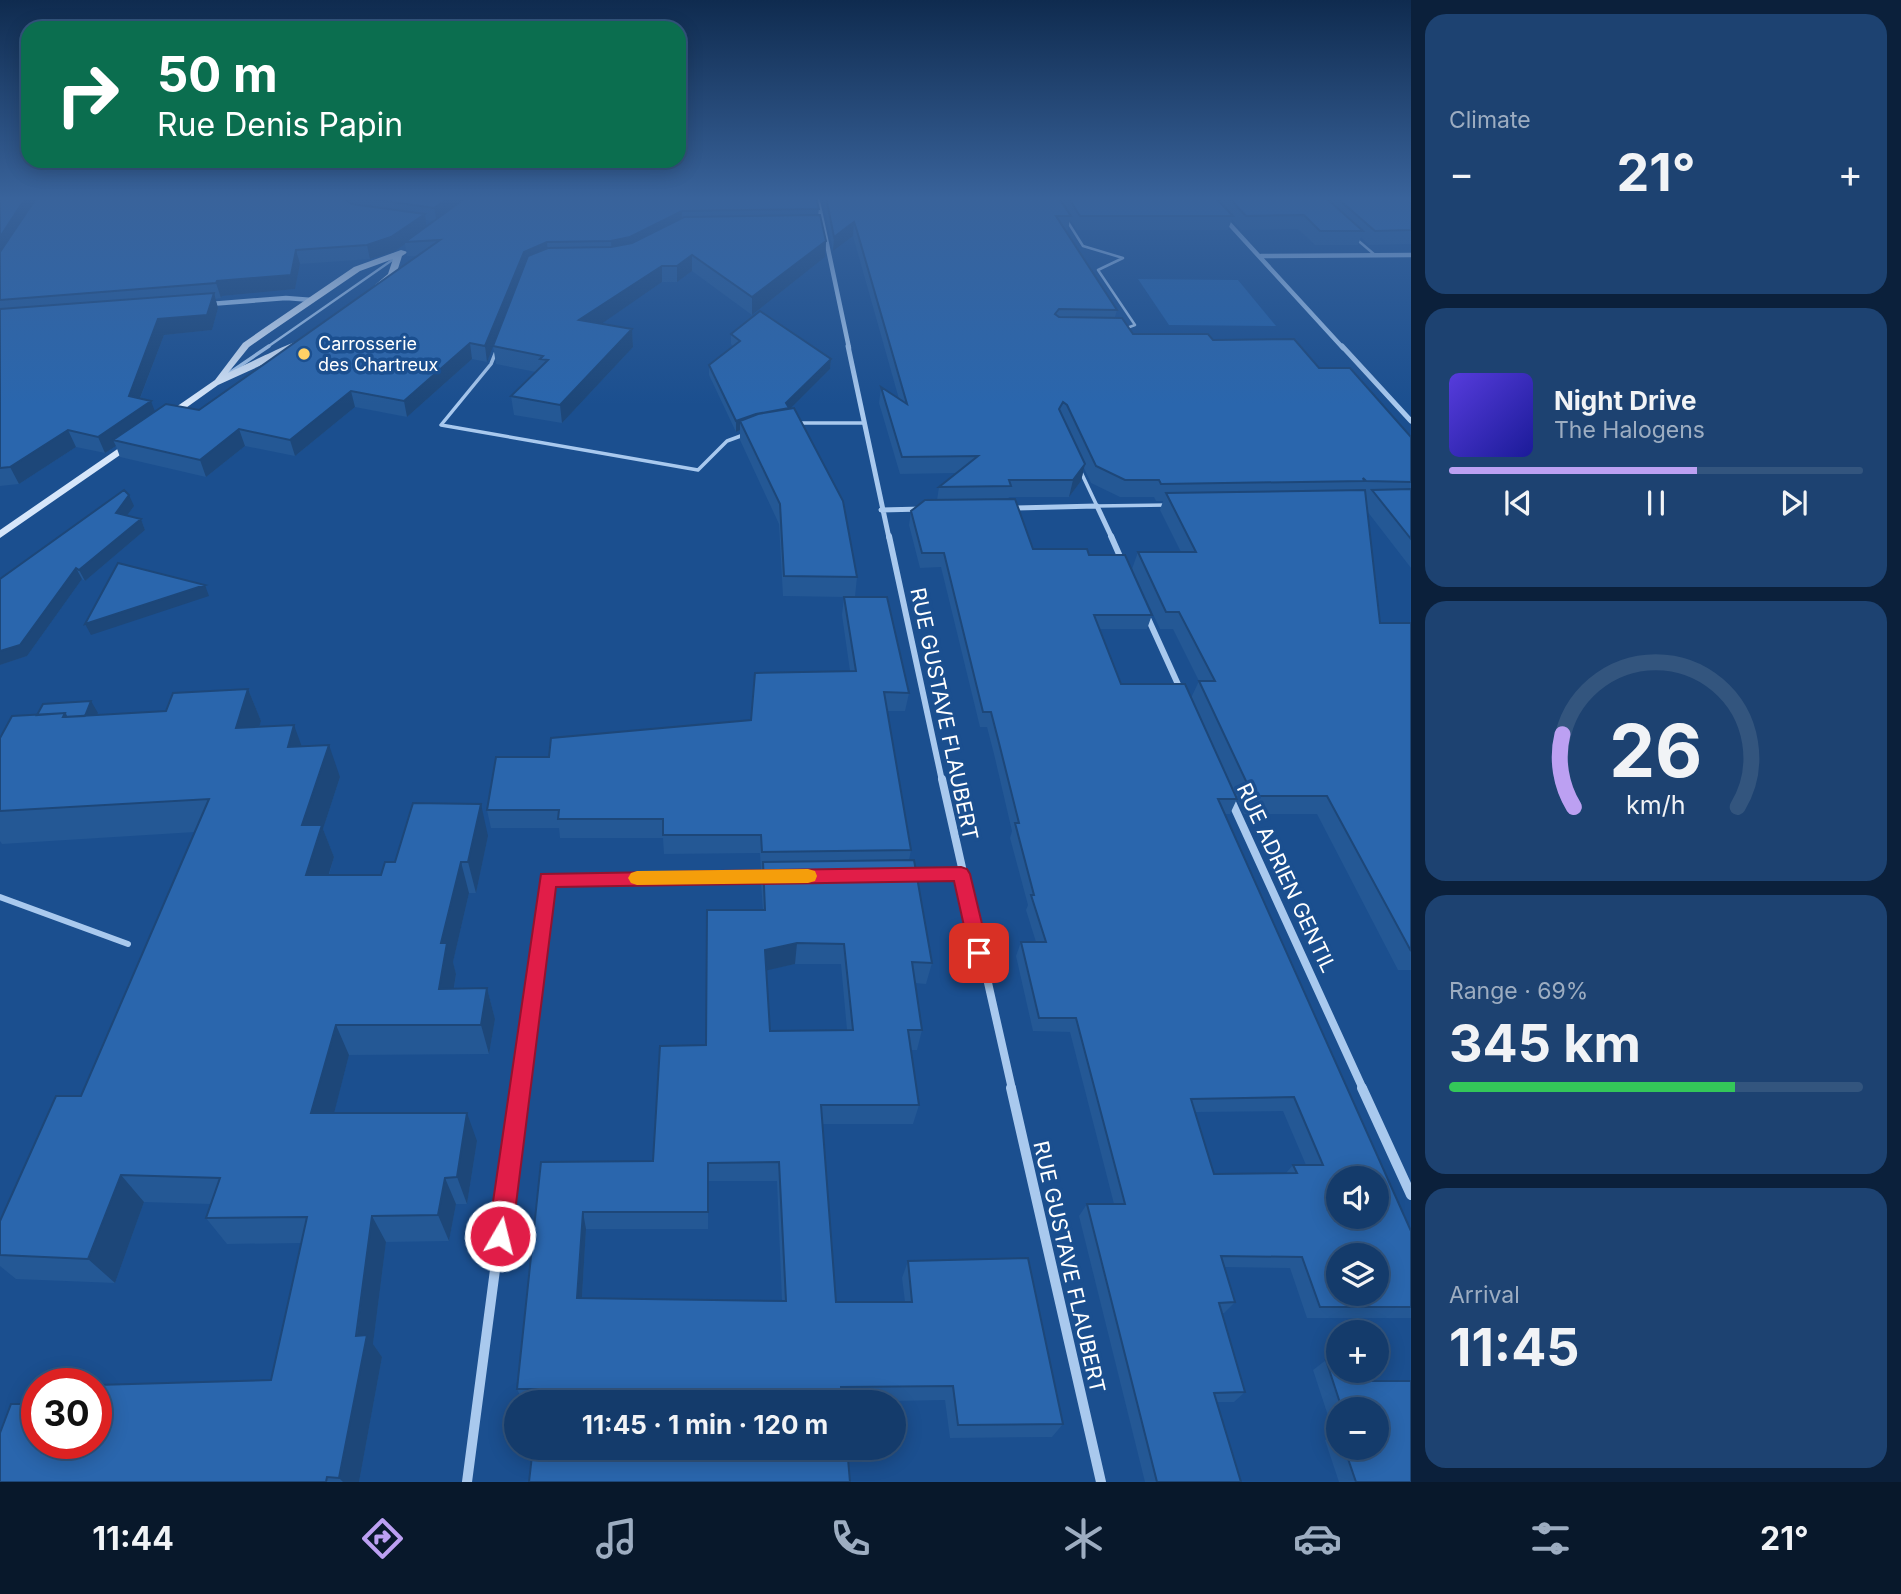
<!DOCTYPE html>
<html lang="en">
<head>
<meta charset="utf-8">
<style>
  body { margin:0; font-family:Inter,sans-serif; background:#1d4271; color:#f1f3f6; height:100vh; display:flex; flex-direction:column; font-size:26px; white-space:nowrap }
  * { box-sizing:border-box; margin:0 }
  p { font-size:23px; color:#9dadc1 }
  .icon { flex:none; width:38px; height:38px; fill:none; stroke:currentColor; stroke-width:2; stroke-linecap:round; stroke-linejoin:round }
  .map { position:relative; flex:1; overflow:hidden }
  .details { display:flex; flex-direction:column; gap:14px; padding:14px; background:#0b203b; width:490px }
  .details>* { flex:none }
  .guide { position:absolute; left:21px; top:21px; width:665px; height:147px; border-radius:21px; box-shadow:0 4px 18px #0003,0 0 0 2px #33557e; background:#0b6e4f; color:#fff; overflow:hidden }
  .tools { position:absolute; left:1326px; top:1166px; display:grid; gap:14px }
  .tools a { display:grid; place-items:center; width:63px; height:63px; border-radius:50%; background:#143b6b; box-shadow:0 4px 18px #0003,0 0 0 2px #33557e; font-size:35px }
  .speed { position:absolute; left:21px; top:1368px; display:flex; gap:14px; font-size:35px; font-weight:700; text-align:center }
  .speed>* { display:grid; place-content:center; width:91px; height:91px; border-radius:50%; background:#143b6b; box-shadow:0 4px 18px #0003,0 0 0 2px #33557e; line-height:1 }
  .speed .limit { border:10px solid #d22; background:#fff; color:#111 }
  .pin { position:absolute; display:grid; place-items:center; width:60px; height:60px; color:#fff; margin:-30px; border-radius:14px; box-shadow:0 4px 10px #0006 }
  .me { position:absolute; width:77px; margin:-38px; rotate:8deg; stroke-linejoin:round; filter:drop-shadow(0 0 5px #0008) }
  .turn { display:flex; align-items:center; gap:24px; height:147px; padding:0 21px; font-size:32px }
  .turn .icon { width:91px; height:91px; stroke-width:2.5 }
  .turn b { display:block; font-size:49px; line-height:60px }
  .big { font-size:52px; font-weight:700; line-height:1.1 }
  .details .card { flex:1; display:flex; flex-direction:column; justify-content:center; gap:10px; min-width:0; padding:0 24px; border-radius:21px; background:#1d4271 }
  .details .dial { align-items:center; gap:0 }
  .dial svg { height:182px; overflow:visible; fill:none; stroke:#33557e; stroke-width:7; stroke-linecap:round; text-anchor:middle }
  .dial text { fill:#f1f3f6; stroke:none }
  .song { display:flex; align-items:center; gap:21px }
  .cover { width:84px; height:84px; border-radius:10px; background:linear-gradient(135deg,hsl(250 70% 55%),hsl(240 70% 35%)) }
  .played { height:7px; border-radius:4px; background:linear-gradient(90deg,#bca0f2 60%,#33557e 60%) }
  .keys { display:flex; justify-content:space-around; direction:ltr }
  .heat { display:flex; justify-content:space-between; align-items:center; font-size:38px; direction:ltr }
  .charge { height:10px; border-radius:5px; background:linear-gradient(90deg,#34c759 69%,#33557e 0) }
  .trip { position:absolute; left:504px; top:1390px; width:402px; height:70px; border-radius:35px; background:#143b6b; box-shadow:0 4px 18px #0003,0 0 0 2px #33557e; font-weight:700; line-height:70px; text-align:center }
  .tabs { display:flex; height:112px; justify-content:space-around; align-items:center; background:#08182b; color:#9dadc1 }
  .tabs .icon { width:49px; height:49px }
  .tabs .current { color:#bca0f2 }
  .tabs b { font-size:32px; color:#f1f3f6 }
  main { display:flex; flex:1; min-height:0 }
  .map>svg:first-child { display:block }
  .green { fill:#2461a8 }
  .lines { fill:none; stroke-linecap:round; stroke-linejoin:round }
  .service-far2 { stroke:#a9c9ee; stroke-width:2.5 }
  .service-far1 { stroke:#a9c9ee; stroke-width:3.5 }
  .service { stroke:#a9c9ee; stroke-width:6 }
  .minor-far4 { stroke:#a9c9ee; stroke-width:4.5 }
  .minor-far3 { stroke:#a9c9ee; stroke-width:5 }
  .minor-far2 { stroke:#a9c9ee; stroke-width:6 }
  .minor-far1 { stroke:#a9c9ee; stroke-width:8 }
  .minor { stroke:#a9c9ee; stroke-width:10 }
  .secondary { fill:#d6e6fa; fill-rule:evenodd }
  .wall { fill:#245895; fill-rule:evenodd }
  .shaded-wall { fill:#1d4779 }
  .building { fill:#2a66ad; stroke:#1d4779; stroke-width:2; fill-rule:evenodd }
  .route { fill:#e11d48; stroke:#92132f; stroke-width:2 }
  .slow { fill:#f59e0b }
  .poi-dot { fill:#ffd166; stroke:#1b4f8f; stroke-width:2.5 }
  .labels { text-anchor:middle; stroke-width:7; stroke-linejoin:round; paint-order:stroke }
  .far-poi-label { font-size:18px; fill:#fff; stroke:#1b4f8f; text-anchor:start }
  .street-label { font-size:21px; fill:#fff; stroke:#1b4f8f }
</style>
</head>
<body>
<main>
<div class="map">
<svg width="1411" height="1482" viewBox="0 0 1411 1482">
  <rect width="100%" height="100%" fill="#1b4f8f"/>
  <path class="green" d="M1138,279L1238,280L1276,326L1169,325Z"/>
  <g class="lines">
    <path class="service-far2" d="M1066,219L1083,246L1123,258
      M1354,237L1375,255
      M1123,258L1098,270L1135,325L1124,329
      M266,348L398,256"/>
    <path class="service-far1" d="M497,349L491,364L441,425L698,470L727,441L746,434
      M228,374L269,346
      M796,423H863
      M1080,470L1097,506L1167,505"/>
    <path class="service" d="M0,897L128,944"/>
    <path class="minor-far4" d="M817,197L849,348
      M1224,218L1343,348
      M1261,256L1411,255
      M210,304L286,298L312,300"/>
    <path class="minor-far3" d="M848,346L889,538
      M1342,346L1411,421
      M1011,508L1097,506L1112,538
      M881,510L922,509"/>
    <path class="minor-far2" d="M889,536L942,781
      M1111,536L1122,561
      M1147,616L1181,691"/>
    <path class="minor-far1" d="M942,779L1012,1089
      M1230,798L1363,1089
      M910,875L961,874
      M519,1089L547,880L768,877"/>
    <path class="minor" d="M1011,1088L1101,1482
      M1362,1088L1411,1195
      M467,1482L519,1088"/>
    <path class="secondary" d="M401,250L408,252L402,256L396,275L382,287L375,285L388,274L393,259L360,271L269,333L249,347L228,373C239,368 293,341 299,341V345L288,353L218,385L169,420H163V416L215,380L243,343L263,329L354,267Z
      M132,439L137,442L136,444L0,538V530Z"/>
  </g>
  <path class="wall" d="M0,197H816L819,209L818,215L826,241L825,257L752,315L692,271L677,282H662L601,324L632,329L633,347L562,423L514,415L511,396L536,372L496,364L493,346L487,362L472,359L407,417L355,407L295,456L245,446L206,477L120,457L116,446L105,453L76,447L19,484L0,486ZM426,220L434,221L427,226ZM405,244L407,256H417L199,410L155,412L140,399L164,335L212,330L218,308L215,299L221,298L222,296L295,289L300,264L370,259L394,252Z
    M822,197H1411V244L1369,245L1361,237L1358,245H1315L1298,229L1241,230L1232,219L1228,230H1077L1070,219L1068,230H1065L1117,310L1115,317L1133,334L1213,340L1319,368L1411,437V568L1367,511L1380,623H1411V970H1398L1317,814H1244L1237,799L1230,814H1224L1411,1231V1318H1307L1290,1268L1224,1267L1235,1302L1224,1313H1222L1245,1392L1234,1402H1217L1241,1482H1145L1079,1216L1087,1204H1114L1070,1032L1033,1031L1016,956L1021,942H1036L1026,910L1028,905L1010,838L1012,831L994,754L987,727H980L941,567L920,568L909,525L911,511L937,500L939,487L956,473L900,474L879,403L881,387L899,399L853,236L833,251ZM1084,468L1091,483L1120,497H1154L1156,501H1163L1160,510L1181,552H1138L1132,569L1160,629H1173L1199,681L1191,698L1121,684L1100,629H1147L1152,615L1089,555L1033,549L1008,499L1009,497H1069L1081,481ZM1283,1111L1306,1165H1293L1286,1173L1214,1174L1195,1112Z
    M731,334L831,359L830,369L790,409L857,577L855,597L909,693L905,711H887L911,850L909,860L932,963L926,984L915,983L922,1030L917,1050H911L919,1105L913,1124H822L836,1302H905L902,1278L908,1261L1063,1424L1052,1437L950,1438L945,1400L842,1402H523L517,1389L541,1162L653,1161L706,1045L763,910L761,883L762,870H761L760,853L664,854L663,838H560L559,828H491L487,810L549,757L751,720L850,671L842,615L844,597L783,596L779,524L740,440V430L736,432L709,375V365L733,346L731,344ZM795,964H841L847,1030L770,1031L766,970ZM708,1181H777L782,1301L582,1298L586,1229H708Z
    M134,506L127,516L141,519L145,530L85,581L82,579L27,656L0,665V579Z
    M248,689L261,721L259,727L302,746L340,777L323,829L334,857L329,875H381L395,862L488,836L476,893H469L453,962L456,974L454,989L487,988L495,1019L489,1054L349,1055L334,1113L477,1141L467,1204H456L449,1241L386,1242L373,1344L382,1357L359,1482H0L37,1444L271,1380L302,1243L227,1244L206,1218L211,1204L144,1202L115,1283L16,1279L0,1266V1221L81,1096L195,832L2,844L0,841V738L37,715L98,713L97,715L166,711Z
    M1326,1360L1369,1381L1411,1482H1339L1325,1440L1334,1434L1313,1370ZM1339,1409H1377V1447H1339Z"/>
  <path class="shaded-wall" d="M26,197H40L0,261V237Z
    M450,197H471L437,222L434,208Z
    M682,211V225L612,255L611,241Z
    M425,214L427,228L405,242V244L394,252L370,259L367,245Z
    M854,222L853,236L833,251L834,237Z
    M826,241L825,257L752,315V297Z
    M547,242L548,256L525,266L487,362L485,346L524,252Z
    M296,250L300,264L295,289L222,296L221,298L216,283L217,281Z
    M692,255V271L677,282V266Z
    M662,266V282L581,338L579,320Z
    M214,293L218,308L212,330L164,335L135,411L151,401L157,417L113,440L116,446L105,453L98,437L129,396L158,319Z
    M632,329L633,347L562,423L560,405Z
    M470,343L472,359L407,417L404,401Z
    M831,359L830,369L789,410L740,421V430L736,432V421L786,403Z
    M351,391L355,407L295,456L290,440Z
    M239,429L245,446L206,477L200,460Z
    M68,430L76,447L19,484L10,467Z
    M1085,464L1081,481L1069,497L1073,480Z
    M129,495L134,506L121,524L116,513Z
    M141,519L145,530L85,581L79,570Z
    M76,568L82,579L27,656L0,665V651Z
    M205,585L209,596L91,635L85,624Z
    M248,689L261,721L249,760L236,728Z
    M91,701L98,713L88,735L81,723Z
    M294,725L306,758L288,747Z
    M329,745L340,777L323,829L334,857L319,906L306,875L302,825Z
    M481,804L488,836L476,893L468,862Z
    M461,862L469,893L453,962L456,974L449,1019L439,989L441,943Z
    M797,943L795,964L764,971L765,950Z
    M487,988L495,1019L489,1054L481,1025Z
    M336,1025L349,1055L327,1141L311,1113Z
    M467,1113L477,1141L467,1204L457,1177Z
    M121,1175L144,1202L115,1283L88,1259Z
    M445,1178L456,1204L449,1241L438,1215Z
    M583,1212L586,1229L581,1313L577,1298Z
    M372,1216L386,1242L373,1344L382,1357L359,1482H343L339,1478Z"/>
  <path class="building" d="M0,197H26L0,237Z
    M37,197H342L352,204L425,214L391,237L367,245L296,250L291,275L217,281L216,283L0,300V252Z
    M357,197H450L434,208Z
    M467,197H816L819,209L682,211L630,237L611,241L547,242L524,252L485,346L470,343L404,401L351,391L290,440L239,429L200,460L113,440L166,404L199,410L440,240L405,242Z
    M826,197H1058L1071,216H1056L1117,310L1059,309L1055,314L1059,317L1122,318L1133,334H1208L1213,340L1294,339L1319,368H1350L1411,437V482L1366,481L1363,478L1364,481L1161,484L1159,480H1125L1096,466L1067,405L1063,402L1059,409L1085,464L1073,480H1009L1011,486L939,487L978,456L902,457L881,387L907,404L857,231L854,222L834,237Z
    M1068,197H1215L1233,216H1080Z
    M1228,197H1325L1363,231H1320L1304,215L1246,216Z
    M1336,197H1411V230L1375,231Z
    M820,215L826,241L752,297L692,255L677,266H662L579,320L632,329L560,405L511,396L548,360L540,359L543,356L493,346L528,256L548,248L611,247L632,243L684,217Z
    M214,293L207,315L158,319L129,396L151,401L98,437L68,430L10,467L0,468V309Z
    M760,311L831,359L786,403L789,408L756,414L736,421L709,365L740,341L731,334Z
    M794,408L843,501L857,577L784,576L780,504L740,421L758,414Z
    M1411,489V539L1372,490Z
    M124,490L129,495L116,513L141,519L79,570L76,568L20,645L0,651V579Z
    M1365,490L1380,623H1411V951L1327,796H1253L1199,681H1215L1179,612H1166L1138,552H1196L1166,493Z
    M1015,499L1033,549H1087L1089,555H1125L1152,615H1094L1121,684H1185L1237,799H1218L1411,1231V1307H1320L1302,1257L1221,1256L1235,1302L1219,1303L1245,1392L1214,1393L1241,1482H1157L1087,1204H1125L1076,1018H1039L1021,942H1046L1031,895H1034L1015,823H1019L998,739L991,712H983L944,553H922L911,511L925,500ZM1294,1097L1323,1165H1293L1297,1173L1214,1174L1191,1099ZM1339,1178H1377V1216H1339ZM1339,1255H1377V1293H1339Z
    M118,563L205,585L85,624Z
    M844,597H887L909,693L884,692L911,850L762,852L761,835H663V819H558L559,810H487L496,757H549L551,738L751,720L755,673L856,671Z
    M248,689L236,728L294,725L288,747L329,745L302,825H322L306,875H381L385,862H395L413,803L481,804L468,862H461L441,943H447L439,989L487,988L481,1025H336L311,1113H467L457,1177L445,1178L438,1215L372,1216L356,1336L367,1335L339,1478L327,1477L326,1482H0V1433L11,1404H37V1444H96V1385L271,1380L307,1217L206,1218L220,1178L121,1175L88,1259L0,1255V1221L56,1096H81L209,799L0,811V738L12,716L65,713L63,717L166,711L173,693Z
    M91,701L85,716L66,717L65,713L37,715L43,704Z
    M914,860L932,963L912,962L922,1030H908L919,1105H821L836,1302H912L908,1261L1028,1258L1063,1424L958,1425L953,1386L841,1387L842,1402H538L539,1389H517L541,1162L653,1161L660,1046L706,1045L707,910H765L763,862ZM797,943L844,944L853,1030L770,1031L765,950ZM779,1162L786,1301L577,1298L583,1212H708V1163Z
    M1326,1360H1339V1370H1365L1369,1381H1411V1482H1356L1344,1447H1377V1409H1342Z
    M533,1447H847L850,1482H529Z"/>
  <linearGradient id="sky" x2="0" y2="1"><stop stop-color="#0f2b4f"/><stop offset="0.49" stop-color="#39639b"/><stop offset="1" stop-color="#39639b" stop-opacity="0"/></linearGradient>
  <rect width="1411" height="405" fill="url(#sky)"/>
  <path class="route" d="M961,867L967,869L970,874L989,953L986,959L979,961L973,959L970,953L954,881L556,887L512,1236L508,1244L500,1247L492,1244L488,1236L541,874Z"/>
  <path class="slow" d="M808,869L815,871L817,876L815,881L808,883L637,885L631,883L628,878L631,873L637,871Z"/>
  <circle class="poi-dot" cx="304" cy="354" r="7"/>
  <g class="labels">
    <g class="far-poi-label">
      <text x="318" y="350">Carrosserie<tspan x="318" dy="21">des Chartreux</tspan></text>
    </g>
    <g class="street-label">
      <text transform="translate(944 714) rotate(78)" y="7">RUE GUSTAVE FLAUBERT</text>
      <text transform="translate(1286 878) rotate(65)" y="7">RUE ADRIEN GENTIL</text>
      <text transform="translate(1069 1267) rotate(77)" y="7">RUE GUSTAVE FLAUBERT</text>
    </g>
  </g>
</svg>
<div class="tools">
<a><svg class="icon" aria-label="sound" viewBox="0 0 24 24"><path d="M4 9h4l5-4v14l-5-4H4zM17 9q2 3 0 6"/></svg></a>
<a><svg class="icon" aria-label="layers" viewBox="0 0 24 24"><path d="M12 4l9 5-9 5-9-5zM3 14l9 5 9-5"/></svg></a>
<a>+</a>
<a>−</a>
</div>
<div class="speed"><div class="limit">30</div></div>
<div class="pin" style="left:979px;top:953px;background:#d93025"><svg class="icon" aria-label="arrive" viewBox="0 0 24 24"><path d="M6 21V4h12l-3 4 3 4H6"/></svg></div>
<svg class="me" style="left:500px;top:1236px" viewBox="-20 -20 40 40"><circle r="17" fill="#e11d48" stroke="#fff" stroke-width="3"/><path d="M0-11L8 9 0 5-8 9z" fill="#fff"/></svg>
<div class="trip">11:45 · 1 min · 120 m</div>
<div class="guide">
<div class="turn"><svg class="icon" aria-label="right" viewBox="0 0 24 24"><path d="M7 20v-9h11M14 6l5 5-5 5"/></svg><div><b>50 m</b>Rue Denis Papin</div></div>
</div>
</div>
<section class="details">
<div class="card"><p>Climate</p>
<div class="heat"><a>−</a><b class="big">21°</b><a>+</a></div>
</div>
<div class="card">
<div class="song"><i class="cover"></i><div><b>Night Drive</b><p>The Halogens</p></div></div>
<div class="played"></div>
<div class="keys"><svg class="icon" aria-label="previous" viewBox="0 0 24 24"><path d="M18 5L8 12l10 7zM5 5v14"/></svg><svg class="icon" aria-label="pause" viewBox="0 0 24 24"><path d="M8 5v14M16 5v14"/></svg><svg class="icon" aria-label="next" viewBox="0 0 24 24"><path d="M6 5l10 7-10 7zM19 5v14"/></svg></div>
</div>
<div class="card dial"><svg viewBox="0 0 100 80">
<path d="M14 69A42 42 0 1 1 86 69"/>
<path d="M14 69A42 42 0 0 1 9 37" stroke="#bca0f2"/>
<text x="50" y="56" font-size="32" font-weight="700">26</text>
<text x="50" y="72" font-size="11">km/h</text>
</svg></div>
<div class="card"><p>Range · 69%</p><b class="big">345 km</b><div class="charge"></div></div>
<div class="card"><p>Arrival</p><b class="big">11:45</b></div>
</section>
</main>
<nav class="tabs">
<b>11:44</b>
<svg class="icon current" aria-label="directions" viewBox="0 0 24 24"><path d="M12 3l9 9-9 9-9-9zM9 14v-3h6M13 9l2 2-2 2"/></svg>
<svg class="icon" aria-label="music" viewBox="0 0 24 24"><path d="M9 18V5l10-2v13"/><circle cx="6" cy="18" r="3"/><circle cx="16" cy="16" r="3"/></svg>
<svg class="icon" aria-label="phone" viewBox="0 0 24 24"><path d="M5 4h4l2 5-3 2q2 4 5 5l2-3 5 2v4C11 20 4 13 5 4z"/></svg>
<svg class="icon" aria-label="climate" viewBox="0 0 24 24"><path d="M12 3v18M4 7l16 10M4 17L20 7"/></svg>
<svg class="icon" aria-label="car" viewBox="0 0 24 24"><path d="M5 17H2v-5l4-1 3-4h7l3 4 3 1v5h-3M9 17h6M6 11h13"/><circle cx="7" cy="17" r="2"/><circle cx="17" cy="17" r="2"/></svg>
<svg class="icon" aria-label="filters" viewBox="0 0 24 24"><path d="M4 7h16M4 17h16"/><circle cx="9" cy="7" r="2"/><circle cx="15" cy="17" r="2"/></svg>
<b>21°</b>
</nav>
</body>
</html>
